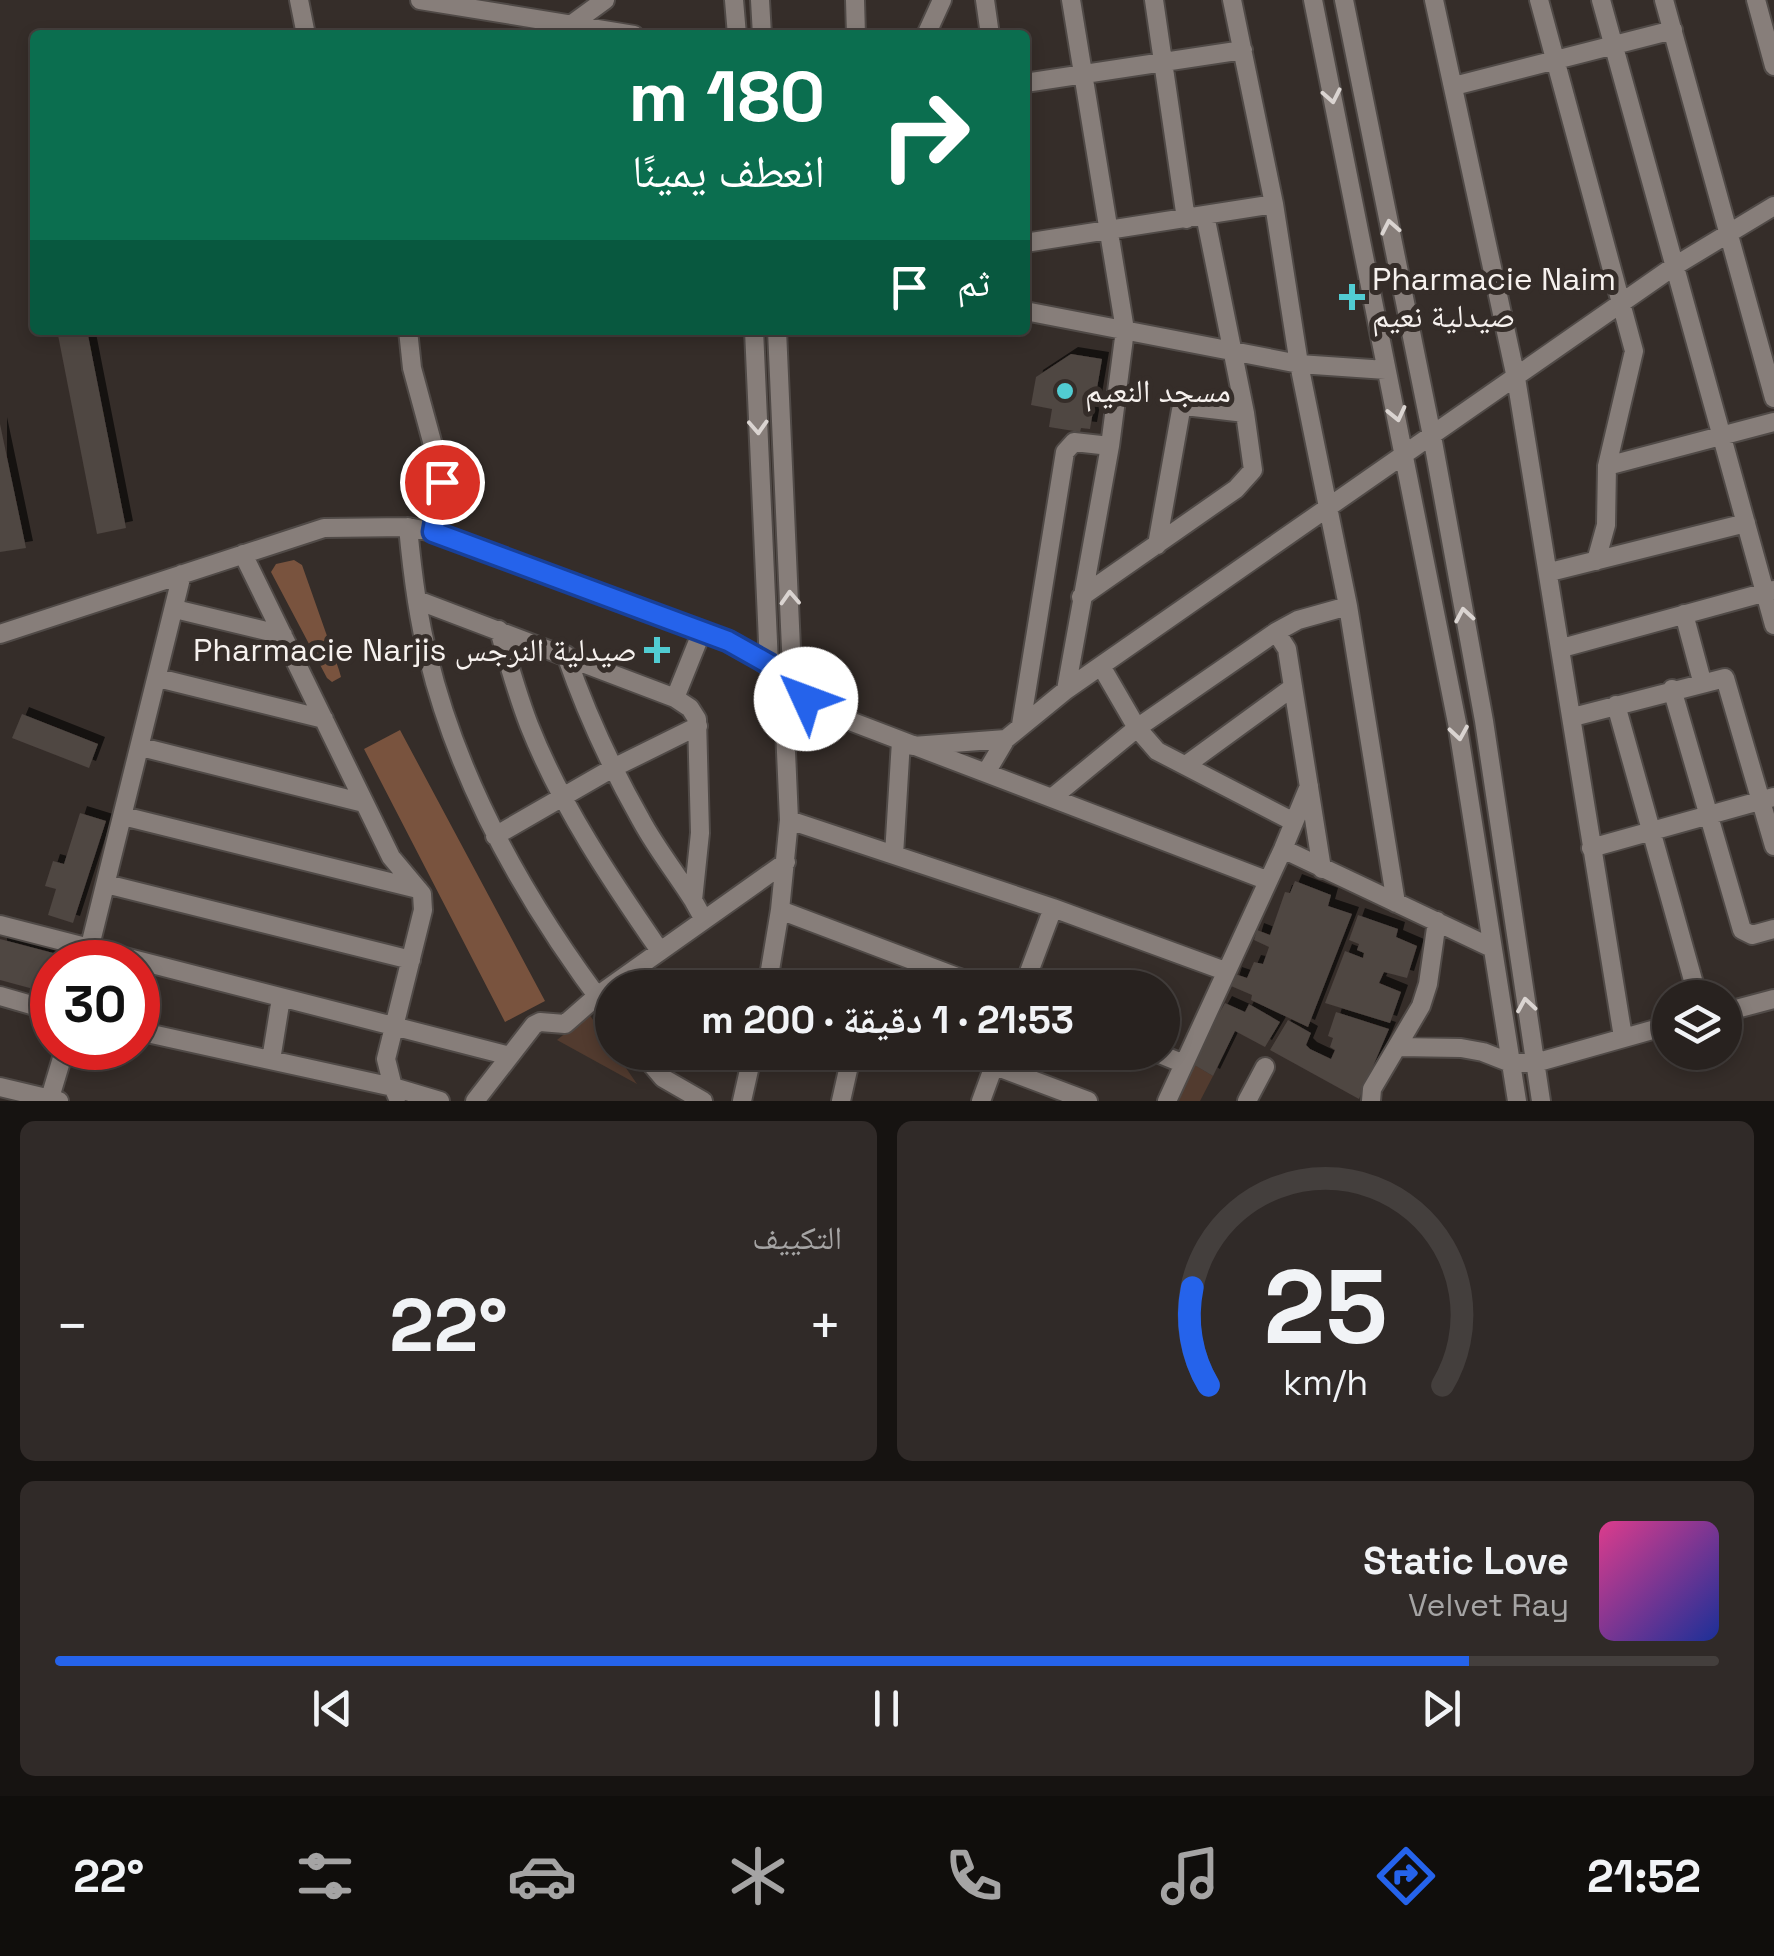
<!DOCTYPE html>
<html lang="ar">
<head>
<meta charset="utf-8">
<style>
  body { margin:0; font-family:"Space Grotesk","Noto Naskh Arabic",sans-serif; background:#302a28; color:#f1f3f6; direction:rtl; height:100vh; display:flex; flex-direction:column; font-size:38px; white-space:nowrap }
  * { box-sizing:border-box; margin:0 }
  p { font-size:32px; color:#a5a4a4 }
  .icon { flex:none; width:55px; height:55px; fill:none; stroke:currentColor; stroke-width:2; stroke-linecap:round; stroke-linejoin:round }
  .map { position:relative; height:1101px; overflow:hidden; direction:ltr }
  .details { display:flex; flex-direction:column; gap:20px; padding:20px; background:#161311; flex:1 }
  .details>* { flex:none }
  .banner { position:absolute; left:30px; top:30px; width:1000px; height:305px; border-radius:10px; box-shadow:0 5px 15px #0003,0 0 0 2px #443f3d; direction:rtl; background:#0b6e4f; color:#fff; overflow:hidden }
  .fabs { position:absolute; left:1652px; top:980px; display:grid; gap:20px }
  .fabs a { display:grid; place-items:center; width:90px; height:90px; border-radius:50%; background:#28221f; box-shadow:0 5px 15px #0003,0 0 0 2px #443f3d; font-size:50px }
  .speed { position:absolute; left:30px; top:940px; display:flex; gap:20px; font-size:50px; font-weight:700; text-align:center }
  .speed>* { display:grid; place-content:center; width:130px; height:130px; border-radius:50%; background:#28221f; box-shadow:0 5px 15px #0003,0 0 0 2px #443f3d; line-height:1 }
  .speed .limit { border:15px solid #d22; background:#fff; color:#111 }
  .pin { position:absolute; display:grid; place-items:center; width:85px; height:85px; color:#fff; margin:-42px; border:5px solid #fff; border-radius:50%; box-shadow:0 2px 10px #0007 }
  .me { position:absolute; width:110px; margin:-55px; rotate:313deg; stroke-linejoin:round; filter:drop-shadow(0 0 8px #0008) }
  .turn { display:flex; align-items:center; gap:35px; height:210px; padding:0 40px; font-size:45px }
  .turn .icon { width:130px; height:130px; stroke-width:2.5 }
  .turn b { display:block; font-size:70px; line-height:85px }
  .then { display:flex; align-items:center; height:95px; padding:0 40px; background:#0003; gap:20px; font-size:38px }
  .big { font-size:75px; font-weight:700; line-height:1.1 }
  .details .card { flex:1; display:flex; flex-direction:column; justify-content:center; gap:15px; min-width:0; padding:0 35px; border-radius:15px; background:#302a28 }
  .details .dial { align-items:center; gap:0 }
  .dial svg { height:260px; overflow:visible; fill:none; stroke:#443f3d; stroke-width:7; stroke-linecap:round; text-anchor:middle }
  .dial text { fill:#f1f3f6; stroke:none }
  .song { display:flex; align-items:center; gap:30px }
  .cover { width:120px; height:120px; border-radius:15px; background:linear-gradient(135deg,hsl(330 70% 55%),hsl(230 70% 35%)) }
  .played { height:10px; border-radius:5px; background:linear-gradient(90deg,#2563eb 85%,#443f3d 85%) }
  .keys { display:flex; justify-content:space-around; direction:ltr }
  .heat { display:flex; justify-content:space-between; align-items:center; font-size:55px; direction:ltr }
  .details .tiles { flex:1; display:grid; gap:20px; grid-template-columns:1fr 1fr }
  .card:last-child { grid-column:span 2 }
  .trip { position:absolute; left:595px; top:970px; width:585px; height:100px; border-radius:50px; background:#28221f; box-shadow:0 5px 15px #0003,0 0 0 2px #443f3d; font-weight:700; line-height:100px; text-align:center; direction:rtl }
  .tabs { display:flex; height:160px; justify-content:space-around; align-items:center; background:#100e0c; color:#a5a4a4 }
  .tabs .icon { width:70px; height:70px }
  .tabs .selected { color:#2563eb }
  .tabs b { font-size:45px; color:#f1f3f6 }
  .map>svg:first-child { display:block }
  .green { fill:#523b2f }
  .forest { fill:#79533e }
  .building { fill:#4f4642; filter:url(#shadow) }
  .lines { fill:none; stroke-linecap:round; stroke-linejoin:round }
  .minor-casing { stroke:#504a47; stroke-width:22 }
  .minor { stroke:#877e7a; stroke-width:18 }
  .oneway { stroke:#dad4d1 }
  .route-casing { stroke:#184099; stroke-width:25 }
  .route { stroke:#2563eb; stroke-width:18 }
  .poi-dot { fill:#51ccd2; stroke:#352d29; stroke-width:4 }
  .labels { text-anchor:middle; stroke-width:10; stroke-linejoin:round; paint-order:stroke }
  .poi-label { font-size:32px; fill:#f6f1ee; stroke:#352d29; text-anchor:start }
</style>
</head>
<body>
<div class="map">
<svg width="1774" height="1101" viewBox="0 0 1774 1101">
  <defs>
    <filter id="shadow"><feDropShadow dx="7" dy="-7" stdDeviation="0" flood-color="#0009"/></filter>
  </defs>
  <rect width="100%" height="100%" fill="#352d29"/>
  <path class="green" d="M589,1014L637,1084L557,1040Z
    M1193,1064L1213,1076L1200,1101H1176Z"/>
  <path class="forest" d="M294,560L302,565L339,670L341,677L332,682L327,678L271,572L276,564Z
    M400,730L545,1001L505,1022L364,749Z"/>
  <path class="building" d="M87,330L126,528L97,534L58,335Z
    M1071,354L1102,359L1090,429L1081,428L1080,432L1049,427L1052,409L1031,405L1036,377Z
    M0,424L26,548L0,552Z
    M22,714L98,744L89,768L12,738Z
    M80,813L106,821L73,923L48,915L56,889L45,886L53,861L64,864Z
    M1295,881L1331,895L1328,906L1352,914L1308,1027L1251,1000L1252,995L1231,986L1235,974L1247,978L1254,962L1263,964L1269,947L1254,940L1257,930L1270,935L1285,892L1290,893Z
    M1358,915L1398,929L1396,937L1417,946L1407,978L1384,972L1379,983L1401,992L1390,1023L1325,1003L1345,951L1363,958L1364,953L1357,950L1359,944L1349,940Z
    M0,939L76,959V962H52V994L0,980Z
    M1225,1003L1245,1012L1249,1004L1280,1022L1265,1047L1235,1031L1213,1076L1191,1063Z
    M1336,1012L1389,1029L1359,1099L1270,1050L1288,1020L1311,1033L1306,1045L1310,1049L1331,1059L1335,1050L1330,1047L1333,1038L1328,1036Z"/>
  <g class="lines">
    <defs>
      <path id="minor" d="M299,0L306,35
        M420,0L634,35
        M734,0L737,35
        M760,0L762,35
        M855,0L856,35
        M985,0L990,35
        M1154,0L1186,219
        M1232,0L1274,204L1299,364L1348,606L1396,903
        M1313,0L1458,728L1517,1101
        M1344,0L1432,436L1484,721L1541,1101
        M1434,0L1516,378L1623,1037
        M1539,0L1634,351L1607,466L1606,525L1596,561
        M1601,0L1774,625
        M1664,0L1774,398
        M1756,0L1774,66
        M557,35L605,0
        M926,35L942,0
        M1025,83L1243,50
        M1454,86L1673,30
        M1025,243L1274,204
        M1025,311L1299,364L1386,370
        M408,330L412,368L443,482L433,532
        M754,330L769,664L785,729L789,820L780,910L767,988
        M777,330L793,694
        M1607,466L1774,422
        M408,527C412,570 417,614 428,656C460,788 530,909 612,1016
        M1157,545L1181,410L1185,406L1245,413
        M243,554L391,857L422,894L423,910L386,1059L393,1087L440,1101
        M1550,572L1746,523
        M1081,597L1236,489L1253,470L1245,413L1205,215
        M417,600L675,698
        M175,609L283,635
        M1684,614L1702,681
        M499,630C508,662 517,694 529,725C561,806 611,880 660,951
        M702,631L675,698L690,708L697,719L700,833L693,900L704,920
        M1276,632L1287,649L1322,869
        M0,634L324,528L408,527L433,532L728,641C768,659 792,692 829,713L1266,880
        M1562,648L1774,590
        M566,655C586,713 611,767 641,820C656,848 676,873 693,900
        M1101,666L1137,728L1157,751L1294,822
        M158,678L324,719
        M1672,689L1742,930L1752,935L1774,929
        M1066,690L1110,446L1125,330L1071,0
        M1616,705L1698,998
        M1573,717L1725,678L1774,846
        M1021,725L1065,452L1074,442L1110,446
        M913,746L1006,739
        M141,747L364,803
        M1186,765L1293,687
        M987,771L1006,739L1066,690L1673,267L1774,206
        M1053,797L1137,728L1276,632L1298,620L1348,606
        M123,816L418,889
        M789,820L1053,908L1225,971
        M495,836L613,768L698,726
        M1591,848L1774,797
        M1283,849L1492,948
        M894,855L901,741
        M106,884L411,960
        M780,910L986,988
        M0,925L510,1056
        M86,962L182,574
        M1023,988L1053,908
        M0,996L52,1011
        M1725,1012L1774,999
        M138,1031L393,1087L397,1096
        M1399,1047L1461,1048L1483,1052L1511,1063H1535L1670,1025
        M641,1052L663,1078L703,1101
        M958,1052L1088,1101
        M1155,1052L1184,1064
        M271,1060L281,998
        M0,1087L59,1101
        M49,1101L65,1048
        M475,1101L534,1025L540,1022L565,1024L597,996L786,862
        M742,1101L753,1052
        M841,1101L852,1052
        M981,1101L999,1052
        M1167,1101L1283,849L1309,786
        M1247,1101L1265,1067
        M1371,1101L1372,1089L1421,1006L1428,984L1437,921"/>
    </defs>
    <use href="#minor" class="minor-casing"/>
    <use href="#minor" class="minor"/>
  </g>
  <defs><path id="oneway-chevron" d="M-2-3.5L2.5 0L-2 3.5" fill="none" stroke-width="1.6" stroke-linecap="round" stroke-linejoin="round" transform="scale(2.5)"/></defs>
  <g class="oneway">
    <use href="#oneway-chevron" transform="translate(1332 96) rotate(79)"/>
    <use href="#oneway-chevron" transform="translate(1390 227) rotate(-101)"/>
    <use href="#oneway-chevron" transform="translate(1397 414) rotate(77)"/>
    <use href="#oneway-chevron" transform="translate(758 427) rotate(87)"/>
    <use href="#oneway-chevron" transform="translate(790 598) rotate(-93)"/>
    <use href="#oneway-chevron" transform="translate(1464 615) rotate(-100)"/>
    <use href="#oneway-chevron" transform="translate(1459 733) rotate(81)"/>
    <use href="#oneway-chevron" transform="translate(1526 1005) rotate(-99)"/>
  </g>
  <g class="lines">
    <defs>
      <path id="route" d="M442,482L433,532L728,641L769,664L806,699"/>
    </defs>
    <use href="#route" class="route-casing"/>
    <use href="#route" class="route"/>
  </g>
  <g class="poi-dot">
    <path d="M1347 282h10v10h10v10h-10v10h-10v-10h-10v-10h10z"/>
    <circle cx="1065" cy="391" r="10"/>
    <path d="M652 635h10v10h10v10h-10v10h-10v-10h-10v-10h10z"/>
  </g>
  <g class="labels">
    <g class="poi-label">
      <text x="1372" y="290">Pharmacie Naim<tspan x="1372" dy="37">صيدلية نعيم</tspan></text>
      <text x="1085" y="402">مسجد النعيم</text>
      <text x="637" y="661" text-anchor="end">Pharmacie Narjis صيدلية النرجس</text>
    </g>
  </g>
</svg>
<div class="fabs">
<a><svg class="icon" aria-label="layers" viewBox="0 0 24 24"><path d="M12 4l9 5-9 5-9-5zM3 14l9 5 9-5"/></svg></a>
</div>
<div class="speed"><div class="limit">30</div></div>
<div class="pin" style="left:442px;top:482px;background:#d93025"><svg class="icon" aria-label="arrive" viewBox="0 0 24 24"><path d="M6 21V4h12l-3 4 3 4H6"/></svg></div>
<svg class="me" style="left:806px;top:699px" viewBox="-20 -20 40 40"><circle r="19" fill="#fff"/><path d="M0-13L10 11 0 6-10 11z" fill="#2563eb"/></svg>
<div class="trip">21:53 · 1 دقيقة · 200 m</div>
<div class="banner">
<div class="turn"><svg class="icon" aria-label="right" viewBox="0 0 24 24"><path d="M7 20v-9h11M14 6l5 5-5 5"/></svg><div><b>180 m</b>انعطف يمينًا</div></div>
<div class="then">ثم<svg class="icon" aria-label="arrive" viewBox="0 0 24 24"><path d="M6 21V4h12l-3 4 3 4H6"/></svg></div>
</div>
</div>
<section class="details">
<div class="tiles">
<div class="card dial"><svg viewBox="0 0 100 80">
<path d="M14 69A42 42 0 1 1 86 69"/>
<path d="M14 69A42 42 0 0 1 9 39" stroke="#2563eb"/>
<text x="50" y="56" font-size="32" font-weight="700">25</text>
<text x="50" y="72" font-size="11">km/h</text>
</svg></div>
<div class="card"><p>التكييف</p>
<div class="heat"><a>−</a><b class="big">22°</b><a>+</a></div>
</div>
<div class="card">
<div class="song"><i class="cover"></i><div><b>Static Love</b><p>Velvet Ray</p></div></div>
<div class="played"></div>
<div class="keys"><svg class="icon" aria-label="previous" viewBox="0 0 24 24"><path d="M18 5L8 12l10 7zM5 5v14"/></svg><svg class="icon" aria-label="pause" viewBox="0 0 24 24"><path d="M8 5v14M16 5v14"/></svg><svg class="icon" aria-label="next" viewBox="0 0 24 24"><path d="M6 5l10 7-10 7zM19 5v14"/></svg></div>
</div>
</div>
</section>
<nav class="tabs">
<b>21:52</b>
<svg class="icon selected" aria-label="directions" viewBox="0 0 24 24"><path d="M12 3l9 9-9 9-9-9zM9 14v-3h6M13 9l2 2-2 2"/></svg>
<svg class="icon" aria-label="music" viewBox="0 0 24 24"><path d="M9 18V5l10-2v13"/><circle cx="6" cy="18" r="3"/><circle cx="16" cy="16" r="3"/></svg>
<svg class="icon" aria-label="phone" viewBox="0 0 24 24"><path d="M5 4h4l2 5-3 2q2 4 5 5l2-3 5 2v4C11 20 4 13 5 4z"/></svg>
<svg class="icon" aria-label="climate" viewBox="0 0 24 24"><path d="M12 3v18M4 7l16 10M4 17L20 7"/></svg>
<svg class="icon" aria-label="car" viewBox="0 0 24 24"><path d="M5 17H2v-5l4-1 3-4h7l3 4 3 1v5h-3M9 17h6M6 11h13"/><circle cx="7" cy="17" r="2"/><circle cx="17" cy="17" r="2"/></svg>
<svg class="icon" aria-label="filters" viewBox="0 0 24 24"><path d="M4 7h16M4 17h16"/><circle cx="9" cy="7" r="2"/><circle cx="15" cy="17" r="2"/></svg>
<b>22°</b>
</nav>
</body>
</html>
